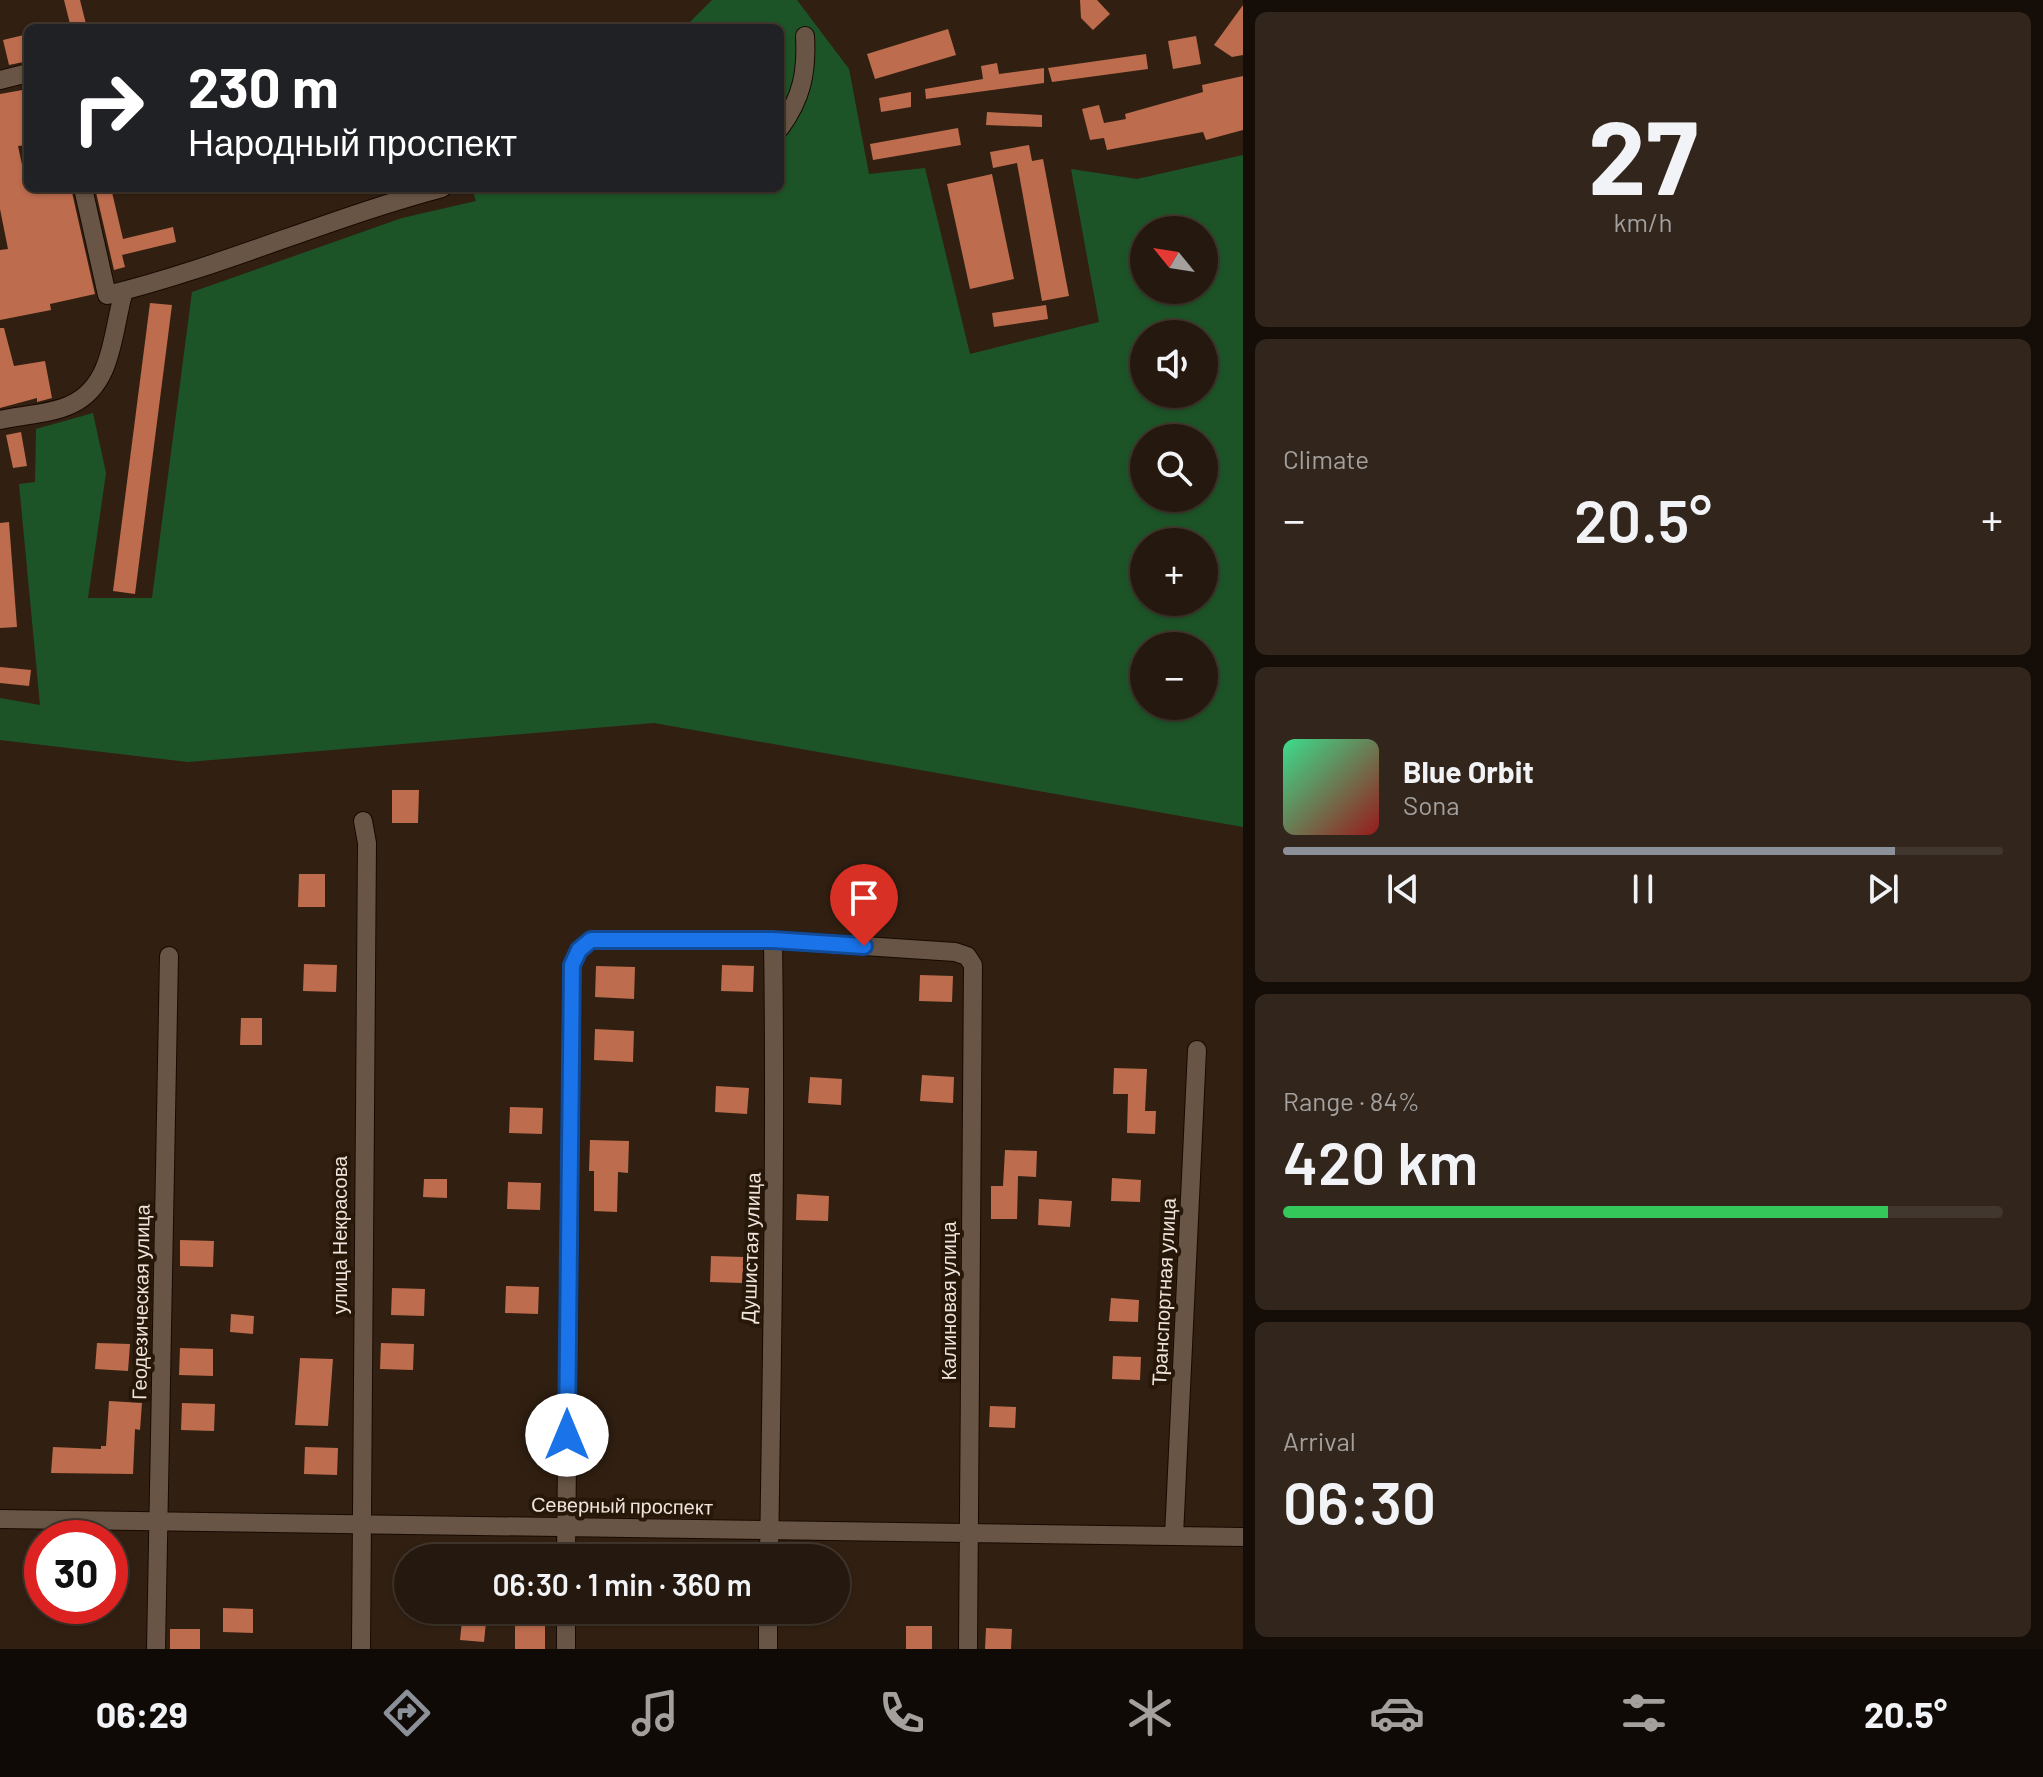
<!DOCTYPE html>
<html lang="en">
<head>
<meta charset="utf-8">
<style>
  body { margin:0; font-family:Barlow,sans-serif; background:#31251c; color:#f1f3f6; height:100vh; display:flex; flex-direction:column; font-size:30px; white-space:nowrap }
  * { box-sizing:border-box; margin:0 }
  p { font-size:26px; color:#a3a09e }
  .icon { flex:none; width:44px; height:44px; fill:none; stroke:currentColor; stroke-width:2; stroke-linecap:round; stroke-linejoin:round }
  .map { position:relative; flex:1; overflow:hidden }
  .panel { display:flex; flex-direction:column; gap:12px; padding:12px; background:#140d08; width:800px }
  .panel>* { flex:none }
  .hud { position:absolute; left:24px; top:24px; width:760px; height:168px; border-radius:12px; box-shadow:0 2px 6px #0004,0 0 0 2px #42372e; background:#202124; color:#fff; overflow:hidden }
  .needle { width:52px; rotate:300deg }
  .fabs { position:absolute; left:1130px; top:216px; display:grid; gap:16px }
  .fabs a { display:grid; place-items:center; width:88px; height:88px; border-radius:50%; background:#25180e; box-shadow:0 2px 6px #0004,0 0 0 2px #42372e; font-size:40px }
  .speed { position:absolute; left:24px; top:1520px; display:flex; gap:16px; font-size:40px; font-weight:700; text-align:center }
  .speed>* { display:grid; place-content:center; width:104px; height:104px; border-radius:50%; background:#25180e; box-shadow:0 2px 6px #0004,0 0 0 2px #42372e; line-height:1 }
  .speed .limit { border:12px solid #d22; background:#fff; color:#111 }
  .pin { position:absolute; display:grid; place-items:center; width:68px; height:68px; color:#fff; margin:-82px -34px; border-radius:50% 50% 50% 0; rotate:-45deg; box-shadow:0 0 8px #0007 }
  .pin .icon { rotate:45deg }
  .me { position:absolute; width:88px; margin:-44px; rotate:0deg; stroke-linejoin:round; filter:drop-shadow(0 0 6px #0008) }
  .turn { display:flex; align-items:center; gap:28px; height:168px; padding:0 32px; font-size:36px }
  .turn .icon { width:104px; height:104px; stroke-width:2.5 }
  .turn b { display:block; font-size:56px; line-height:68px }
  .big { font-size:60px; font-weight:600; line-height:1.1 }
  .panel .card { flex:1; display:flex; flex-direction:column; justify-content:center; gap:12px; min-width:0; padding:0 28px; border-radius:12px; background:#31251c }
  .panel .dial { align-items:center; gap:0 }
  .dial b { font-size:104px; line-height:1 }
  .song { display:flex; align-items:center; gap:24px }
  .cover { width:96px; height:96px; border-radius:12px; background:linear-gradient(135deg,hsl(150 70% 55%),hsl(0 70% 35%)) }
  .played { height:8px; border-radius:4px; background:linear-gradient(90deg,#8c9099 85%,#42372e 85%) }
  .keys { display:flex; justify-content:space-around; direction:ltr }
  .heat { display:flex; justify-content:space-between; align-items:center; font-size:44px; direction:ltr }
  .charge { height:12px; border-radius:6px; background:linear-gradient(90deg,#34c759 84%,#42372e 0) }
  .trip { position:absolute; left:394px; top:1544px; width:456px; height:80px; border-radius:40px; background:#25180e; box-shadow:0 2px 6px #0004,0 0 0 2px #42372e; font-weight:600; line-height:80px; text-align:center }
  .menu { display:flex; height:128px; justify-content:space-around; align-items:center; background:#0f0a06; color:#a3a09e }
  .menu .icon { width:56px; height:56px }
  .menu .selected { color:#8c9099 }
  .menu b { font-size:36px; color:#f1f3f6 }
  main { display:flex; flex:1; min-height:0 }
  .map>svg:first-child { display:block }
  .green { fill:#1d5427; fill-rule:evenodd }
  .building { fill:#bd6c4d }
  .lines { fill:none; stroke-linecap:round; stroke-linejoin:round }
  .minor-casing { stroke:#180901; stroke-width:20 }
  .minor { stroke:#685545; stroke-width:18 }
  .route-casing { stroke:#114b97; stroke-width:20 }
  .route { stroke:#1a73e8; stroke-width:14 }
  .labels { text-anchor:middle; stroke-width:8; stroke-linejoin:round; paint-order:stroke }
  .street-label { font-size:20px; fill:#efe4db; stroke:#261709 }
</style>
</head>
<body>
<main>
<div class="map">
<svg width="1243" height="1649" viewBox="0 0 1243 1649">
  <rect width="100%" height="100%" fill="#312012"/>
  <path class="green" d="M712,0H797L849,69L869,174L925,168L970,354L1099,322L1071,169L1137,179L1243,155V827L654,723L188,762L0,740V698L40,705L19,484L35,482L36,429L93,413L106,473L88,598H152L192,292L402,218L476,201L472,188H780V28H684ZM1144,230H1204V290H1144ZM1144,334H1204V394H1144ZM1144,438H1204V498H1144ZM1144,542H1204V602H1144ZM1144,646H1204V706H1144Z"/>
  <path class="building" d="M64,0H80L87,28H71Z
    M1080,0H1097L1110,14L1093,30L1081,18Z
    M1243,5V55L1232,57L1214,45Z
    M948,29L956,55L875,79L867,54Z
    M28,34V61L9,65L3,40Z
    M1196,36L1201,64L1173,69L1168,41Z
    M1146,54L1148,69L1052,82L1048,68Z
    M997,63L999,74L1044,68V83L926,99L925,89L983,79L981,66Z
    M1243,76V130L1206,140L1203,132L1107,150L1104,138L1090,140L1082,109L1099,105L1104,123L1126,119L1125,114L1203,92L1202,85Z
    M28,89V145L18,146L27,188H71L95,294L50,304L51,310L0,320V250L8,249L0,209V94Z
    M911,92V107L881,112L879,98Z
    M987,112L1042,115V127L986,125Z
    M958,128L961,145L873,160L870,144Z
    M1029,145L1032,161L1043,159L1069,296L1042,301L1017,163L993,168L990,152Z
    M992,174L1014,279L970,289L947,184Z
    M95,188H111L123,239L173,227L176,242L122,255L125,267L114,270Z
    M150,303L172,305L135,594L113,591Z
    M1046,305L1048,319L994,327L992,313Z
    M0,328H4L14,366L45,361L52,398L37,402V398L0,408Z
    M21,432L27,466L13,468L6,435Z
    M9,522L17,627L0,628V523Z
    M0,667L31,670L29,686L0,683Z
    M392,790H419L418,823H392Z
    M299,874H325V907H298Z
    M304,964L337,965L336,992L303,991Z
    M722,965L754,966L753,992L721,991Z
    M596,966L635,967L634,999L595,997Z
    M920,975L953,976L952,1002L919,1001Z
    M241,1018H262V1045H240Z
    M595,1029L634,1031L633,1062L594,1060Z
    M1114,1068L1147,1069L1145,1111H1156L1155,1134L1127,1133L1128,1094H1113Z
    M922,1075L954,1077L953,1103L920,1101Z
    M810,1077L842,1079L841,1105L808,1103Z
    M716,1086L749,1088L747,1114L715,1112Z
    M510,1107L543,1108L542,1134L509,1133Z
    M590,1140L629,1141L628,1173L618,1172L617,1212L594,1211V1171H589Z
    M1005,1150L1037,1151L1036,1177L1018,1176L1017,1219H991V1186H1003Z
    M1112,1178L1141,1180L1140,1202L1111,1201Z
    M424,1179H447V1198L423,1197Z
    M508,1182L541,1183L540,1210L507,1209Z
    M797,1194L829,1196L828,1221L796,1220Z
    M1039,1199L1072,1201L1070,1227L1038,1225Z
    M180,1240L214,1241L213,1267L180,1266Z
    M711,1256L744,1257L742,1283L710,1282Z
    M506,1286L539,1287L538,1314L505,1313Z
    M392,1288L425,1289L424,1316L391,1315Z
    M1111,1298L1139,1300L1138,1322L1109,1321Z
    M231,1314L254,1316L253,1334L230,1332Z
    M97,1343L130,1344L128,1371L95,1369Z
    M381,1343L414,1344L413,1370L380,1369Z
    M180,1348L213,1349V1376L179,1375Z
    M1113,1356L1141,1357L1140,1380L1112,1379Z
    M300,1358L333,1359L328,1426L295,1425Z
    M109,1401L142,1403L140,1430L135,1429L133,1474L51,1473L53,1447L101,1449V1446H106Z
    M182,1403L215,1404L214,1431L181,1430Z
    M990,1406L1016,1407L1015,1428L989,1427Z
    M305,1447L338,1448L337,1475L304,1474Z
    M223,1608L253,1609V1633L223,1632Z
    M463,1611L487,1612L484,1642L460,1640Z
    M515,1625H545V1649H515Z
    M906,1626H932V1649H906Z
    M986,1628L1012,1629L1011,1649H985Z
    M170,1629H200V1649H170Z"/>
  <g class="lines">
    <defs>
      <path id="minor" d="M0,80L28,73
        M780,128C802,98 807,72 805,36
        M83,188L107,295C221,267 329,218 442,188
        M0,420C22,415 52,414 72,404C114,384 112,331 124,291
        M0,1519L1243,1537
        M1174,1536L1197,1050
        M566,1558L572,965L579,950L591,940H773L955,952L967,956L973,965L968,1649
        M769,1558C772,1352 776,1146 773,940
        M156,1649L169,956
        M361,1649L367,843L363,821
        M566,1649V1610
        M768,1649V1610"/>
    </defs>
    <use href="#minor" class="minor-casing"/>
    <use href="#minor" class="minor"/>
  </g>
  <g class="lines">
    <defs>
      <path id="route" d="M567,1435L572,965L579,950L591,940H773L864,946"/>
    </defs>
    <use href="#route" class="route-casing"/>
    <use href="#route" class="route"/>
  </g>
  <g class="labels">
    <g class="street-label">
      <text transform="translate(340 1235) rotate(-90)" y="7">улица Некрасова</text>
      <text transform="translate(751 1248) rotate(-88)" y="7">Душистая улица</text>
      <text transform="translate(1164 1292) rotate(-87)" y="7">Транспортная улица</text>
      <text transform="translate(949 1301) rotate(-90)" y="7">Калиновая улица</text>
      <text transform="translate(141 1302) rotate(-89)" y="7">Геодезическая улица</text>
      <text transform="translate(622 1506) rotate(1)" y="7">Северный проспект</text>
    </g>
  </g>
</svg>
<div class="fabs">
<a><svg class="needle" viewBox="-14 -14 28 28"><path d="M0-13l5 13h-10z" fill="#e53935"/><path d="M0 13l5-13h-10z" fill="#a3a09e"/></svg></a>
<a><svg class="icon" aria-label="sound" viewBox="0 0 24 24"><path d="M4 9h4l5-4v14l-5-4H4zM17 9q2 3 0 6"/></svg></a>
<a><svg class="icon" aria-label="search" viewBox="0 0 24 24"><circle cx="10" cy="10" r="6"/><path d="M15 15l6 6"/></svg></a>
<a>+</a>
<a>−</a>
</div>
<div class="speed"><div class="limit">30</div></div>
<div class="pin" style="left:864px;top:946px;background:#d93025"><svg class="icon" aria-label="arrive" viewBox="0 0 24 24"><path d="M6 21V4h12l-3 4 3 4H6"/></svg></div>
<svg class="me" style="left:567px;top:1435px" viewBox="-20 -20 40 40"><circle r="19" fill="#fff"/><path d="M0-13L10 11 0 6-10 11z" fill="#1a73e8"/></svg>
<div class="trip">06:30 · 1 min · 360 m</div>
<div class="hud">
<div class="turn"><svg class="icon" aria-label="right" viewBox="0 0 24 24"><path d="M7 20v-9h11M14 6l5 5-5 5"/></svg><div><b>230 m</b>Народный проспект</div></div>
</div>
</div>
<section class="panel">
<div class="card dial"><b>27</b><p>km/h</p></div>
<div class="card"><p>Climate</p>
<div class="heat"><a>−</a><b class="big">20.5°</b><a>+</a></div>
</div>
<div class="card">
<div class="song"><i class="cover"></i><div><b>Blue Orbit</b><p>Sona</p></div></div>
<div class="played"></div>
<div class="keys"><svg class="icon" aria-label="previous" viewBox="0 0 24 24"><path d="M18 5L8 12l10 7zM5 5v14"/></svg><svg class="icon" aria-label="pause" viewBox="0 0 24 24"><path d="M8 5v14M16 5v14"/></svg><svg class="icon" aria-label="next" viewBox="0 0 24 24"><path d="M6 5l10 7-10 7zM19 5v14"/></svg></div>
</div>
<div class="card"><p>Range · 84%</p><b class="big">420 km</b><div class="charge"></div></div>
<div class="card"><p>Arrival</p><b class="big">06:30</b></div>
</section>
</main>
<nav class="menu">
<b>06:29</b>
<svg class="icon selected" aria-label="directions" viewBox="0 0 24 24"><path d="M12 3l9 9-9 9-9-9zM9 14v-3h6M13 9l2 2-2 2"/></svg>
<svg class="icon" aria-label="music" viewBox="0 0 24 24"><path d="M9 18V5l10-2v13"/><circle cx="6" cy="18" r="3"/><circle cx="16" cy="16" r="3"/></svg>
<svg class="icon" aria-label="phone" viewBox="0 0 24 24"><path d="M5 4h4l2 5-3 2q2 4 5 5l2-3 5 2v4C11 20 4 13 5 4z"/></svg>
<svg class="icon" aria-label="climate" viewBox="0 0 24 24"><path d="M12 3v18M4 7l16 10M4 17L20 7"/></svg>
<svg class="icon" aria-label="car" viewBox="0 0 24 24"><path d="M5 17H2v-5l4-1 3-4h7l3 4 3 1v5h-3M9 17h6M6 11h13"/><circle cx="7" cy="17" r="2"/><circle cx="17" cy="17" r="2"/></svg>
<svg class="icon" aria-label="filters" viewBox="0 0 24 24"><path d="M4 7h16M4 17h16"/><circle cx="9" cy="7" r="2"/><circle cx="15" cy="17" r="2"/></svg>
<b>20.5°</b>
</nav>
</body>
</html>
